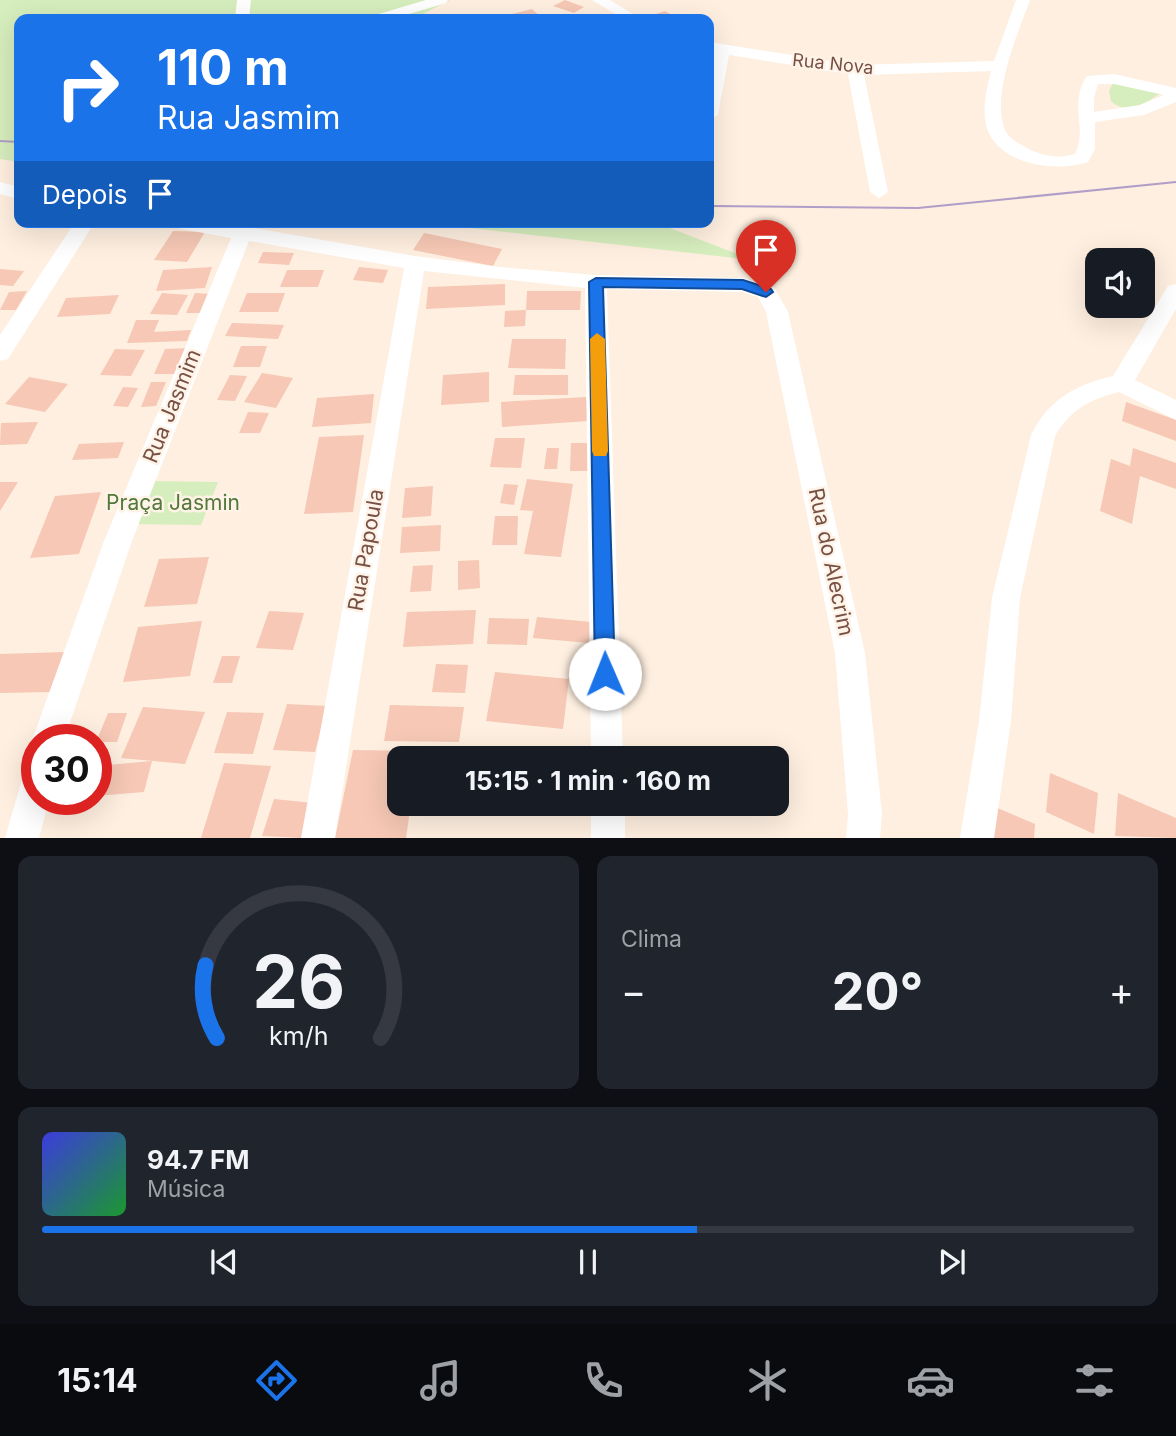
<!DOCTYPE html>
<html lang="pt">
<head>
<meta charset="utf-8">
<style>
  body { margin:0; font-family:Inter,sans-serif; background:#20242c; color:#f1f3f6; height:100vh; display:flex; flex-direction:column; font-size:26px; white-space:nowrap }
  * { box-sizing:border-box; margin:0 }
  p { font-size:23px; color:#9ea1a6 }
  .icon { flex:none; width:38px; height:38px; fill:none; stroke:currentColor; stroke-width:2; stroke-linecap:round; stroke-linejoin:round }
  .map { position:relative; height:838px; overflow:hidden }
  .sheet { display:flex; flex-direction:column; gap:18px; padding:18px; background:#0d0f14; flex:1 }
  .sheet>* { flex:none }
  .banner { position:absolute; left:14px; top:14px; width:700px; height:214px; border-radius:14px; box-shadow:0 7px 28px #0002; background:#1a73e8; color:#fff; overflow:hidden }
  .controls { position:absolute; left:1085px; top:248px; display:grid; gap:14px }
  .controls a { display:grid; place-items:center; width:70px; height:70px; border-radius:14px; background:#171b24; box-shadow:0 7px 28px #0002; font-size:35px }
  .speed { position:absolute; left:21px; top:724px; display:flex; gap:14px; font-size:35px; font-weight:700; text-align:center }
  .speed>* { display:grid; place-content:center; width:91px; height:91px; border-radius:50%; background:#171b24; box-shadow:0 7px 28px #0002; line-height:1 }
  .speed .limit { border:10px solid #d22; background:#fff; color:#111 }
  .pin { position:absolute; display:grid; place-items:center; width:60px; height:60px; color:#fff; margin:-72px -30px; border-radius:50% 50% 50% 0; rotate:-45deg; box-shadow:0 0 7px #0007 }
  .pin .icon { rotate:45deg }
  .me { position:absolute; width:77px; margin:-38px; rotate:359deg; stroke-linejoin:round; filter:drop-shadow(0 0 5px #0008) }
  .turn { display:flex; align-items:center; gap:24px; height:147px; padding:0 28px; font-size:32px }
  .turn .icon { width:91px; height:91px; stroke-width:2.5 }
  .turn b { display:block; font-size:49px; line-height:60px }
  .then { display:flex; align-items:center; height:66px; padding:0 28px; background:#0003; gap:14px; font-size:26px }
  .big { font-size:52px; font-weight:700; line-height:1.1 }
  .sheet .widget { flex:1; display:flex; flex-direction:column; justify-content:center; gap:10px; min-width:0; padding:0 24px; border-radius:14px; background:#20242c }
  .sheet .dial { align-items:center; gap:0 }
  .dial svg { height:182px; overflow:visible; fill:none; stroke:#363941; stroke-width:7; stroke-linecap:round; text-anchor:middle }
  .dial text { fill:#f1f3f6; stroke:none }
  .song { display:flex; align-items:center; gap:21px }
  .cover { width:84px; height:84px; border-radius:10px; background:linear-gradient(135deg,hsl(240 70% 55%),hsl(130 70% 35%)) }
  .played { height:7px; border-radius:4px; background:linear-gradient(90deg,#1a73e8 60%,#363941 60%) }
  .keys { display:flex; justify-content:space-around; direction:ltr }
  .heat { display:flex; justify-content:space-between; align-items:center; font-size:38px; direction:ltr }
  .sheet .tiles { flex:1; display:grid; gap:18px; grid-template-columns:1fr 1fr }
  .widget:last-child { grid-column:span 2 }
  .trip { position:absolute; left:387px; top:746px; width:402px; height:70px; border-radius:14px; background:#171b24; box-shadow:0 7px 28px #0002; font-weight:700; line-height:70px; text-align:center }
  .tabs { display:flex; height:112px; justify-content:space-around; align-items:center; background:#090b0e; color:#9ea1a6 }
  .tabs .icon { width:49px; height:49px }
  .tabs .current { color:#1a73e8 }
  .tabs b { font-size:32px; color:#f1f3f6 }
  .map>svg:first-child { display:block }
  .green { fill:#d6edbd }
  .building { fill:#f6c8b5 }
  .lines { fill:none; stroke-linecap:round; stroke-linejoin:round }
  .street { fill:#fff; fill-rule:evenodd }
  .tram { stroke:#b09ec8; stroke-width:2 }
  .route { fill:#1a73e8; stroke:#114b97; stroke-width:2 }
  .slow { fill:#f59e0b }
  .labels { text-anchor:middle; stroke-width:5; stroke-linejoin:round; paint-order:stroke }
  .far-street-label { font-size:18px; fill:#775145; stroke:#fff3e8 }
  .street-label { font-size:21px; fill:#775145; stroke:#fff3e8 }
  .park-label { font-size:21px; fill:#52783a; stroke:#fff3e8 }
</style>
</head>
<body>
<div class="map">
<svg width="1176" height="838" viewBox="0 0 1176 838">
  <rect width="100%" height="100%" fill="#feefe0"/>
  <path class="green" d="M0,0H450L413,19H19V162L0,159Z
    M1114,81L1163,92C1147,101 1128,117 1111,101L1109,91Z
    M416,222H654L753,260Z
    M147,481L218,482L201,525L128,524Z"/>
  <path class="building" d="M565,0L584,7L574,13L553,6Z
    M532,9L543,19H517L512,14Z
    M665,11L679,19H641Z
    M173,231L205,232L187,262L154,260Z
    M424,233L502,249L493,266L413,250Z
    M263,252L294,253L289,265L258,263Z
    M212,267L205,288L156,291L163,270Z
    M359,267L388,270L383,283L353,280Z
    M0,269L24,271L13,286L0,285Z
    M287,270H324L318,287H280Z
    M505,284V305L426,309L428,287Z
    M27,291L16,310H0L9,292Z
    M527,291H581L580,310H526Z
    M162,293L188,295L177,315L150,314Z
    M195,293L210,294L201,313H186Z
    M247,293H285L278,312H239Z
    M119,295L110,314L57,317L66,298Z
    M526,310L525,326L504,327L505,311Z
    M136,320H159L154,332L191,330L187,341L127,343Z
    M232,323L262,324L284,325L278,339L225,336Z
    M512,339H566L565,369L508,368Z
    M241,346H267L260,367H233Z
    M189,348L178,374H154L165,349Z
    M115,349L145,350L131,376L100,375Z
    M489,372V402L441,405L443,375Z
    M262,373L293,378L276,408L244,402Z
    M230,375L247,376L235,401L217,400Z
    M515,375H568V395H513Z
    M29,377L68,384L45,412L5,404Z
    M151,382H166L156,406L141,407Z
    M123,387L138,388L128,407L113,406Z
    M374,394L371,423L312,427L317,398Z
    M586,397L588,421L502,427L501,402Z
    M1126,402L1176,420V441L1122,421Z
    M248,412L269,413L260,433H239Z
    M38,422L27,444L0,445L1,423Z
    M364,435L353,512L304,514L319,437Z
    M495,438H525L521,468L490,467Z
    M124,442L118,458L72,460L79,444Z
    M571,443H589V471H570Z
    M547,448H559L557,469H544Z
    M1133,448L1176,463V489L1140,476L1132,524L1100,511L1111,459L1130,466Z
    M527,479L573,484L561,557L524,554L533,511L520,510Z
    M0,482H18L0,511Z
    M504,484L518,485L514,505L500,503Z
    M433,486L431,516L402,518L405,488Z
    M101,492L79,554L30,558L55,496Z
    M495,516H518L517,545H492Z
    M441,525L440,551L400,553L402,527Z
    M209,557L197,604L144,607L159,559Z
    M479,560L480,588L458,590V561Z
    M433,565L431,591L410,592L413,566Z
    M476,610L473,644L403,647L407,612Z
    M269,611L304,613L293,650L256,648Z
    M537,617L592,622L589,643L533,638Z
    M489,618L529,619L527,645L487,644Z
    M202,621L190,676L123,682L138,627Z
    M66,652L50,692L0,693V654Z
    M222,656H240L232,683H213Z
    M436,664L468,665L465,693L432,692Z
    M495,672L569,679L563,729L486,721Z
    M287,704L327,706L315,752L273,750Z
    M390,705L464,707L459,742L384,741Z
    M143,707L205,712L185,764L121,758Z
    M227,712L264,713L253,754L214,753Z
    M108,713H127L117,742H96Z
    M549,746L550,758H507V751Z
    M353,750L418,751L417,758H399V803H411L406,838H335Z
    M152,761L144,792L96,796V766Z
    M224,763L271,766L250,838H201Z
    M1050,773L1098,793L1094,834L1046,812Z
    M1118,793L1176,818V838L1115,836Z
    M274,799L313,803L303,838L262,836Z
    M995,807L1035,824L1034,838H992Z"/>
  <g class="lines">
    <path class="street" d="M237,0H251L249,19H235Z
      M426,0H448L446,3L392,19H370L372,16Z
      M592,0H610L641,19H624Z
      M1016,0H1030C1018,33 992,92 1004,127C1007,138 1018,143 1027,148C1042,156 1058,159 1075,154C1088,128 1068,104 1087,76L1114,74L1176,88V102L1144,115L1095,122V149L1088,162C1056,173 996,165 986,125C982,107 987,88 991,71L864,75L888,192L879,198L870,192L848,74L729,55L718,115L709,120V75L714,52H709V42L855,65L994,61ZM1098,84H1114L1164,95L1140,105L1094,112V98Z
      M0,182L19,187V199L0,194Z
      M75,222H95L8,359L0,361V335Z
      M166,222H214L243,226L415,256L500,267L596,275L743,278L774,287L788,312L865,653L882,814L880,838H846L848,814L835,653L766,312L758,297L742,292L607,289L623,758H591L585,288L424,271L335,838H301L404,268L249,241L132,541L64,740H37V751L32,740L104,541L231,238L176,228Z
      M1176,284V309L1135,380L1176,400V420L1119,392C1090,399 1070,410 1055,436L1020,598L1011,721L994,838H960L979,721L992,598L1031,435C1049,399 1075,385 1113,376L1168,286Z
      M37,764V800H49L39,838H5L25,769Z
      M591,803H625V838H591Z"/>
    <path class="tram" d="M0,141L19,142
      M709,206L918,208L1176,182"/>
  </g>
  <path class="route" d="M596,278L743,280L771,289L773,292L766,297L742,289L603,287L615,674L612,681L605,684L598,681L595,674L589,282Z"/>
  <path class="slow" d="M597,333L605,339L608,451L606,456H594L592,451L590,339Z"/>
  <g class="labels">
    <g class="far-street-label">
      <text transform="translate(833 64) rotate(6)" y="6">Rua Nova</text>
    </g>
    <g class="street-label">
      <text transform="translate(172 406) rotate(-68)" y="7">Rua Jasmim</text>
      <text transform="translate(366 550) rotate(-80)" y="7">Rua Papoula</text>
      <text transform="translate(831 562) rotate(78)" y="7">Rua do Alecrim</text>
    </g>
    <g class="park-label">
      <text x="173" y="510">Praça Jasmin</text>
    </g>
  </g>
</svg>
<div class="controls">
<a><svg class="icon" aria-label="sound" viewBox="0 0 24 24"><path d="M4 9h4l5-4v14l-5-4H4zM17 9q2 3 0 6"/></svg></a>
</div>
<div class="speed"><div class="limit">30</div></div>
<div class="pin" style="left:766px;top:292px;background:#d93025"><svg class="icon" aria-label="arrive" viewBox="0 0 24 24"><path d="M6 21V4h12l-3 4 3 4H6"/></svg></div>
<svg class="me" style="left:605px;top:674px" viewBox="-20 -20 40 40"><circle r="19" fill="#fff"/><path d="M0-13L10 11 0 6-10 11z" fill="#1a73e8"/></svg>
<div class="trip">15:15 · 1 min · 160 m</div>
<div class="banner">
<div class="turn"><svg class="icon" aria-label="right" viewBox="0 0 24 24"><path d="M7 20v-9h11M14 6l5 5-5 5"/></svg><div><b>110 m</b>Rua Jasmim</div></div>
<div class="then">Depois<svg class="icon" aria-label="arrive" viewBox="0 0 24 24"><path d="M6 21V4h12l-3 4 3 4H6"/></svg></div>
</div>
</div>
<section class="sheet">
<div class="tiles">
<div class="widget dial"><svg viewBox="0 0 100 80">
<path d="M14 69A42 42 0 1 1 86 69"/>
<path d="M14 69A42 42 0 0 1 9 37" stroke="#1a73e8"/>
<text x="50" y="56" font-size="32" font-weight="700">26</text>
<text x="50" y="72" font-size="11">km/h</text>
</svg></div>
<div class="widget"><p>Clima</p>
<div class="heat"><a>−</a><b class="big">20°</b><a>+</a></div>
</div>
<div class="widget">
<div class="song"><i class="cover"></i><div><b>94.7 FM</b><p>Música</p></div></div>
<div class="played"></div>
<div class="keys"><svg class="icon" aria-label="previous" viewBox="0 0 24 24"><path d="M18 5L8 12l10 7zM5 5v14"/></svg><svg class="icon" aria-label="pause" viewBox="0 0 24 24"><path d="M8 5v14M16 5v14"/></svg><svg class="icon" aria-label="next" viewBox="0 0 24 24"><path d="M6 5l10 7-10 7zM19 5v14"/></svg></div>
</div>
</div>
</section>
<nav class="tabs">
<b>15:14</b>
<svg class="icon current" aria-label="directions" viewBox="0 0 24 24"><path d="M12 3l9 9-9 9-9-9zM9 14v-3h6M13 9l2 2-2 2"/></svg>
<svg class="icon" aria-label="music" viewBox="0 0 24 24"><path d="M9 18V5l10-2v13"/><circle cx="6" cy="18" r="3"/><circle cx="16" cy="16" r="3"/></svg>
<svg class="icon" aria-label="phone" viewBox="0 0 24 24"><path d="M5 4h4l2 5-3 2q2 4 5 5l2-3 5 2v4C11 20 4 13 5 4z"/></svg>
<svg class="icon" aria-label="climate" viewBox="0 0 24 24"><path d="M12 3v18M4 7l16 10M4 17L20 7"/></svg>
<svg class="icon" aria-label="car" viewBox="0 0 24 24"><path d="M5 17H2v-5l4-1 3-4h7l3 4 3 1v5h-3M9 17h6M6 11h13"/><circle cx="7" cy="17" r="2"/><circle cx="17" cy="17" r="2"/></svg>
<svg class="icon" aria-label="filters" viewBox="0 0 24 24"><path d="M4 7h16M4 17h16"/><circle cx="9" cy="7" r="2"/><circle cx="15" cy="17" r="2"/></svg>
</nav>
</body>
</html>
